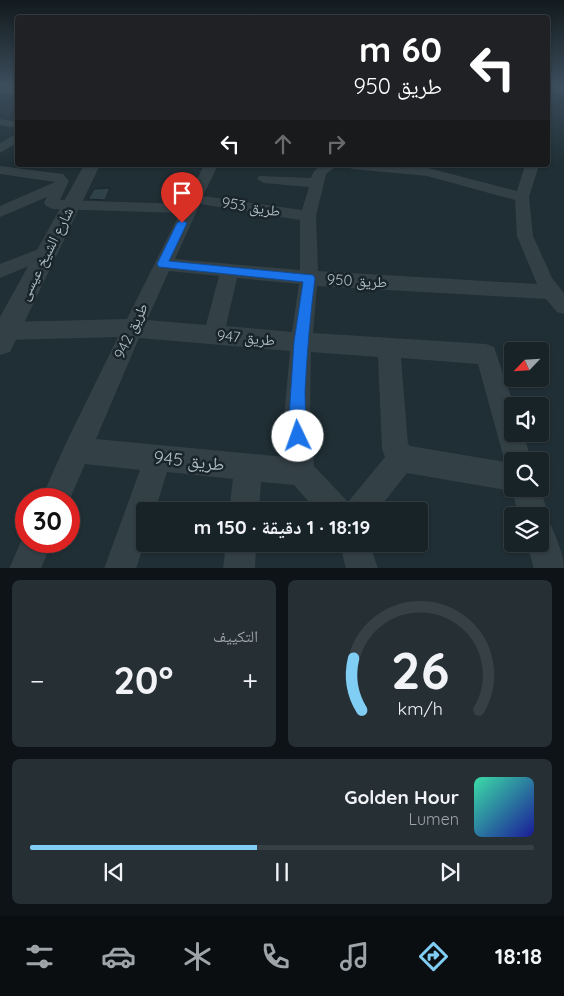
<!DOCTYPE html>
<html lang="ar">
<head>
<meta charset="utf-8">
<style>
  body { margin:0; font-family:Quicksand,"Noto Naskh Arabic",sans-serif; background:#252f34; color:#f1f3f6; direction:rtl; height:100vh; display:flex; flex-direction:column; font-size:19px; white-space:nowrap }
  * { box-sizing:border-box; margin:0 }
  p { font-size:16px; color:#9fa4a8 }
  .icon { flex:none; width:28px; height:28px; fill:none; stroke:currentColor; stroke-width:2; stroke-linecap:round; stroke-linejoin:round }
  .map { position:relative; height:568px; overflow:hidden; direction:ltr }
  .panel { display:flex; flex-direction:column; gap:12px; padding:12px; background:#0d1316; flex:1 }
  .panel>* { flex:none }
  .top-card { position:absolute; left:15px; top:15px; width:535px; height:152px; border-radius:5px; box-shadow:0 1px 4px #0004,0 0 0 1px #364045; direction:rtl; background:#202124; color:#fff; overflow:hidden }
  .needle { width:32px; rotate:245deg }
  .controls { position:absolute; left:504px; top:342px; display:grid; gap:10px }
  .controls a { display:grid; place-items:center; width:45px; height:45px; border-radius:5px; background:#182328; box-shadow:0 1px 4px #0004,0 0 0 1px #364045; font-size:25px }
  .speed { position:absolute; left:15px; top:488px; display:flex; gap:10px; font-size:25px; font-weight:700; text-align:center }
  .speed>* { display:grid; place-content:center; width:65px; height:65px; border-radius:50%; background:#182328; box-shadow:0 1px 4px #0004,0 0 0 1px #364045; line-height:1 }
  .speed .limit { border:8px solid #d22; background:#fff; color:#111 }
  .pin { position:absolute; display:grid; place-items:center; width:42px; height:42px; color:#fff; margin:-51px -21px; border-radius:50% 50% 50% 0; rotate:-45deg; box-shadow:0 0 5px #0007 }
  .pin .icon { rotate:45deg }
  .me { position:absolute; width:55px; margin:-28px; rotate:357deg; stroke-linejoin:round; filter:drop-shadow(0 0 4px #0008) }
  .turn { display:flex; align-items:center; gap:18px; height:105px; padding:0 25px; font-size:22px }
  .turn .icon { width:65px; height:65px; stroke-width:2.5 }
  .turn b { display:block; font-size:35px; line-height:42px }
  .lanes { display:flex; align-items:center; height:48px; padding:0 25px; background:#0003; justify-content:center; gap:25px; direction:ltr }
  .lanes .off { opacity:.35 }
  .big { font-size:38px; font-weight:800; line-height:1.1 }
  .panel .tile { flex:1; display:flex; flex-direction:column; justify-content:center; gap:8px; min-width:0; padding:0 18px; border-radius:8px; background:#252f34 }
  .panel .dial { align-items:center; gap:0 }
  .dial svg { height:130px; overflow:visible; fill:none; stroke:#364045; stroke-width:7; stroke-linecap:round; text-anchor:middle }
  .dial text { fill:#f1f3f6; stroke:none }
  .song { display:flex; align-items:center; gap:15px }
  .cover { width:60px; height:60px; border-radius:8px; background:linear-gradient(135deg,hsl(160 70% 55%),hsl(240 70% 35%)) }
  .played { height:5px; border-radius:2px; background:linear-gradient(90deg,#81cef4 45%,#364045 45%) }
  .keys { display:flex; justify-content:space-around; direction:ltr }
  .heat { display:flex; justify-content:space-between; align-items:center; font-size:28px; direction:ltr }
  .panel .tiles { flex:1; display:grid; gap:12px; grid-template-columns:1fr 1fr }
  .tile:last-child { grid-column:span 2 }
  .trip { position:absolute; left:136px; top:502px; width:292px; height:50px; border-radius:5px; background:#182328; box-shadow:0 1px 4px #0004,0 0 0 1px #364045; font-weight:800; line-height:50px; text-align:center; direction:rtl }
  .menu { display:flex; height:80px; justify-content:space-around; align-items:center; background:#0a0e10; color:#9fa4a8 }
  .menu .icon { width:35px; height:35px }
  .menu .selected { color:#81cef4 }
  .menu b { font-size:22px; color:#f1f3f6 }
  .map>svg:first-child { display:block }
  .building { fill:#2f4149; stroke:#1b272c }
  .lines { fill:none; stroke-linecap:round; stroke-linejoin:round }
  .minor { fill:#334046; fill-rule:evenodd }
  .tertiary { fill:#334046; fill-rule:evenodd }
  .route { fill:#1a73e8; stroke:#114b97 }
  .labels { text-anchor:middle; stroke-width:5; stroke-linejoin:round; paint-order:stroke }
  .street-label { font-size:15px; fill:#adbcc3; stroke:#19252a }
  .near-street-label { font-size:18px; fill:#adbcc3; stroke:#19252a }
</style>
</head>
<body>
<div class="map">
<svg width="564" height="569" viewBox="0 0 564 569">
  <rect width="100%" height="100%" fill="#202f35"/>
  <path class="building" d="M110,188L105,200L88,199L94,189Z"/>
  <g class="lines">
    <path class="minor" d="M548,86L564,88V94L548,92Z
      M0,88L18,89V95L0,94Z
      M0,119L18,122V128L0,125Z
      M18,133V142L0,153V143Z
      M204,165H218L203,196L302,210L309,187L264,183L257,179L259,176L311,178C316,164 325,165 338,165L326,174L316,216L318,271L537,284L517,236L515,200L427,176L352,169L345,165H395L428,168L517,191L525,165H539L529,197L533,236L552,278L564,293V314L557,312L546,299L317,286L313,333L486,344L494,347L514,406L512,434H523L532,461H512V489L540,488L549,516L546,523L551,525C556,538 564,554 564,569H534L527,544H540V516H519L512,491L407,473L377,511H317L294,485L261,482L259,511H229L233,479L167,472L155,511H145V541L136,569H104L140,470L85,464L69,501V499H41L67,441L118,337L6,340L0,338V324L6,322L127,319L180,213L53,209L46,206L44,203L47,197L0,217V206L55,182L0,174V166L63,174L69,181L60,200L185,204ZM200,204L300,220V270L175,259ZM169,271L219,276L206,325L147,320ZM237,278L299,284L292,332L226,326ZM139,338L290,351L284,418L286,457L96,439ZM311,352L378,357L382,449L385,457L348,502L314,466L310,418ZM401,358L478,364L505,462L410,446L408,444Z
      M49,245L55,247L58,251L55,255L0,278V264Z
      M26,530V541H52L41,569H9Z
      M226,544H256L255,569H223Z
      M340,544H370L378,569H346Z"/>
    <path class="tertiary" d="M84,165H100L10,352L0,355V317Z"/>
  </g>
  <linearGradient id="sky" x2="0" y2="1"><stop stop-color="#121a1d"/><stop offset="0.52" stop-color="#3c4d5c"/><stop offset="1" stop-color="#3c4d5c" stop-opacity="0"/></linearGradient>
  <rect width="564" height="164" fill="url(#sky)"/>
  <path class="route" d="M182,220L187,223L169,261L313,275L315,278C310,316 307,353 305,391C305,403 307,433 304,441L298,444L293,441L289,418L294,342L303,282L159,267L157,264L177,223Z"/>
  <g class="labels">
    <g class="street-label">
      <text transform="translate(251 207) rotate(9)" y="5">طريق 953</text>
      <text transform="translate(46 254) rotate(-63)" y="5">شارع الشيخ عيسى</text>
      <text transform="translate(357 281) rotate(3)" y="5">طريق 950</text>
      <text transform="translate(131 331) rotate(-65)" y="5">طريق 942</text>
      <text transform="translate(246 338) rotate(5)" y="5">طريق 947</text>
    </g>
    <g class="near-street-label">
      <text transform="translate(189 461) rotate(6)" y="6">طريق 945</text>
    </g>
  </g>
</svg>
<div class="controls">
<a><svg class="needle" viewBox="-14 -14 28 28"><path d="M0-13l5 13h-10z" fill="#e53935"/><path d="M0 13l5-13h-10z" fill="#9fa4a8"/></svg></a>
<a><svg class="icon" aria-label="sound" viewBox="0 0 24 24"><path d="M4 9h4l5-4v14l-5-4H4zM17 9q2 3 0 6"/></svg></a>
<a><svg class="icon" aria-label="search" viewBox="0 0 24 24"><circle cx="10" cy="10" r="6"/><path d="M15 15l6 6"/></svg></a>
<a><svg class="icon" aria-label="layers" viewBox="0 0 24 24"><path d="M12 4l9 5-9 5-9-5zM3 14l9 5 9-5"/></svg></a>
</div>
<div class="speed"><div class="limit">30</div></div>
<div class="pin" style="left:182px;top:223px;background:#d93025"><svg class="icon" aria-label="arrive" viewBox="0 0 24 24"><path d="M6 21V4h12l-3 4 3 4H6"/></svg></div>
<svg class="me" style="left:298px;top:436px" viewBox="-20 -20 40 40"><circle r="19" fill="#fff"/><path d="M0-13L10 11 0 6-10 11z" fill="#1a73e8"/></svg>
<div class="trip">18:19 · 1 دقيقة · 150 m</div>
<div class="top-card">
<div class="turn"><svg class="icon" aria-label="left" viewBox="0 0 24 24"><path d="M17 20v-9H6M10 6l-5 5 5 5"/></svg><div><b>60 m</b>طريق 950</div></div>
<div class="lanes"><svg class="icon" aria-label="left" viewBox="0 0 24 24"><path d="M17 20v-9H6M10 6l-5 5 5 5"/></svg><svg class="icon off" aria-label="ahead" viewBox="0 0 24 24"><path d="M12 20V5M6 11l6-6 6 6"/></svg><svg class="icon off" aria-label="right" viewBox="0 0 24 24"><path d="M7 20v-9h11M14 6l5 5-5 5"/></svg></div>
</div>
</div>
<section class="panel">
<div class="tiles">
<div class="tile dial"><svg viewBox="0 0 100 80">
<path d="M14 69A42 42 0 1 1 86 69"/>
<path d="M14 69A42 42 0 0 1 9 37" stroke="#81cef4"/>
<text x="50" y="56" font-size="32" font-weight="700">26</text>
<text x="50" y="72" font-size="11">km/h</text>
</svg></div>
<div class="tile"><p>التكييف</p>
<div class="heat"><a>−</a><b class="big">20°</b><a>+</a></div>
</div>
<div class="tile">
<div class="song"><i class="cover"></i><div><b>Golden Hour</b><p>Lumen</p></div></div>
<div class="played"></div>
<div class="keys"><svg class="icon" aria-label="previous" viewBox="0 0 24 24"><path d="M18 5L8 12l10 7zM5 5v14"/></svg><svg class="icon" aria-label="pause" viewBox="0 0 24 24"><path d="M8 5v14M16 5v14"/></svg><svg class="icon" aria-label="next" viewBox="0 0 24 24"><path d="M6 5l10 7-10 7zM19 5v14"/></svg></div>
</div>
</div>
</section>
<nav class="menu">
<b>18:18</b>
<svg class="icon selected" aria-label="directions" viewBox="0 0 24 24"><path d="M12 3l9 9-9 9-9-9zM9 14v-3h6M13 9l2 2-2 2"/></svg>
<svg class="icon" aria-label="music" viewBox="0 0 24 24"><path d="M9 18V5l10-2v13"/><circle cx="6" cy="18" r="3"/><circle cx="16" cy="16" r="3"/></svg>
<svg class="icon" aria-label="phone" viewBox="0 0 24 24"><path d="M5 4h4l2 5-3 2q2 4 5 5l2-3 5 2v4C11 20 4 13 5 4z"/></svg>
<svg class="icon" aria-label="climate" viewBox="0 0 24 24"><path d="M12 3v18M4 7l16 10M4 17L20 7"/></svg>
<svg class="icon" aria-label="car" viewBox="0 0 24 24"><path d="M5 17H2v-5l4-1 3-4h7l3 4 3 1v5h-3M9 17h6M6 11h13"/><circle cx="7" cy="17" r="2"/><circle cx="17" cy="17" r="2"/></svg>
<svg class="icon" aria-label="filters" viewBox="0 0 24 24"><path d="M4 7h16M4 17h16"/><circle cx="9" cy="7" r="2"/><circle cx="15" cy="17" r="2"/></svg>
</nav>
</body>
</html>
